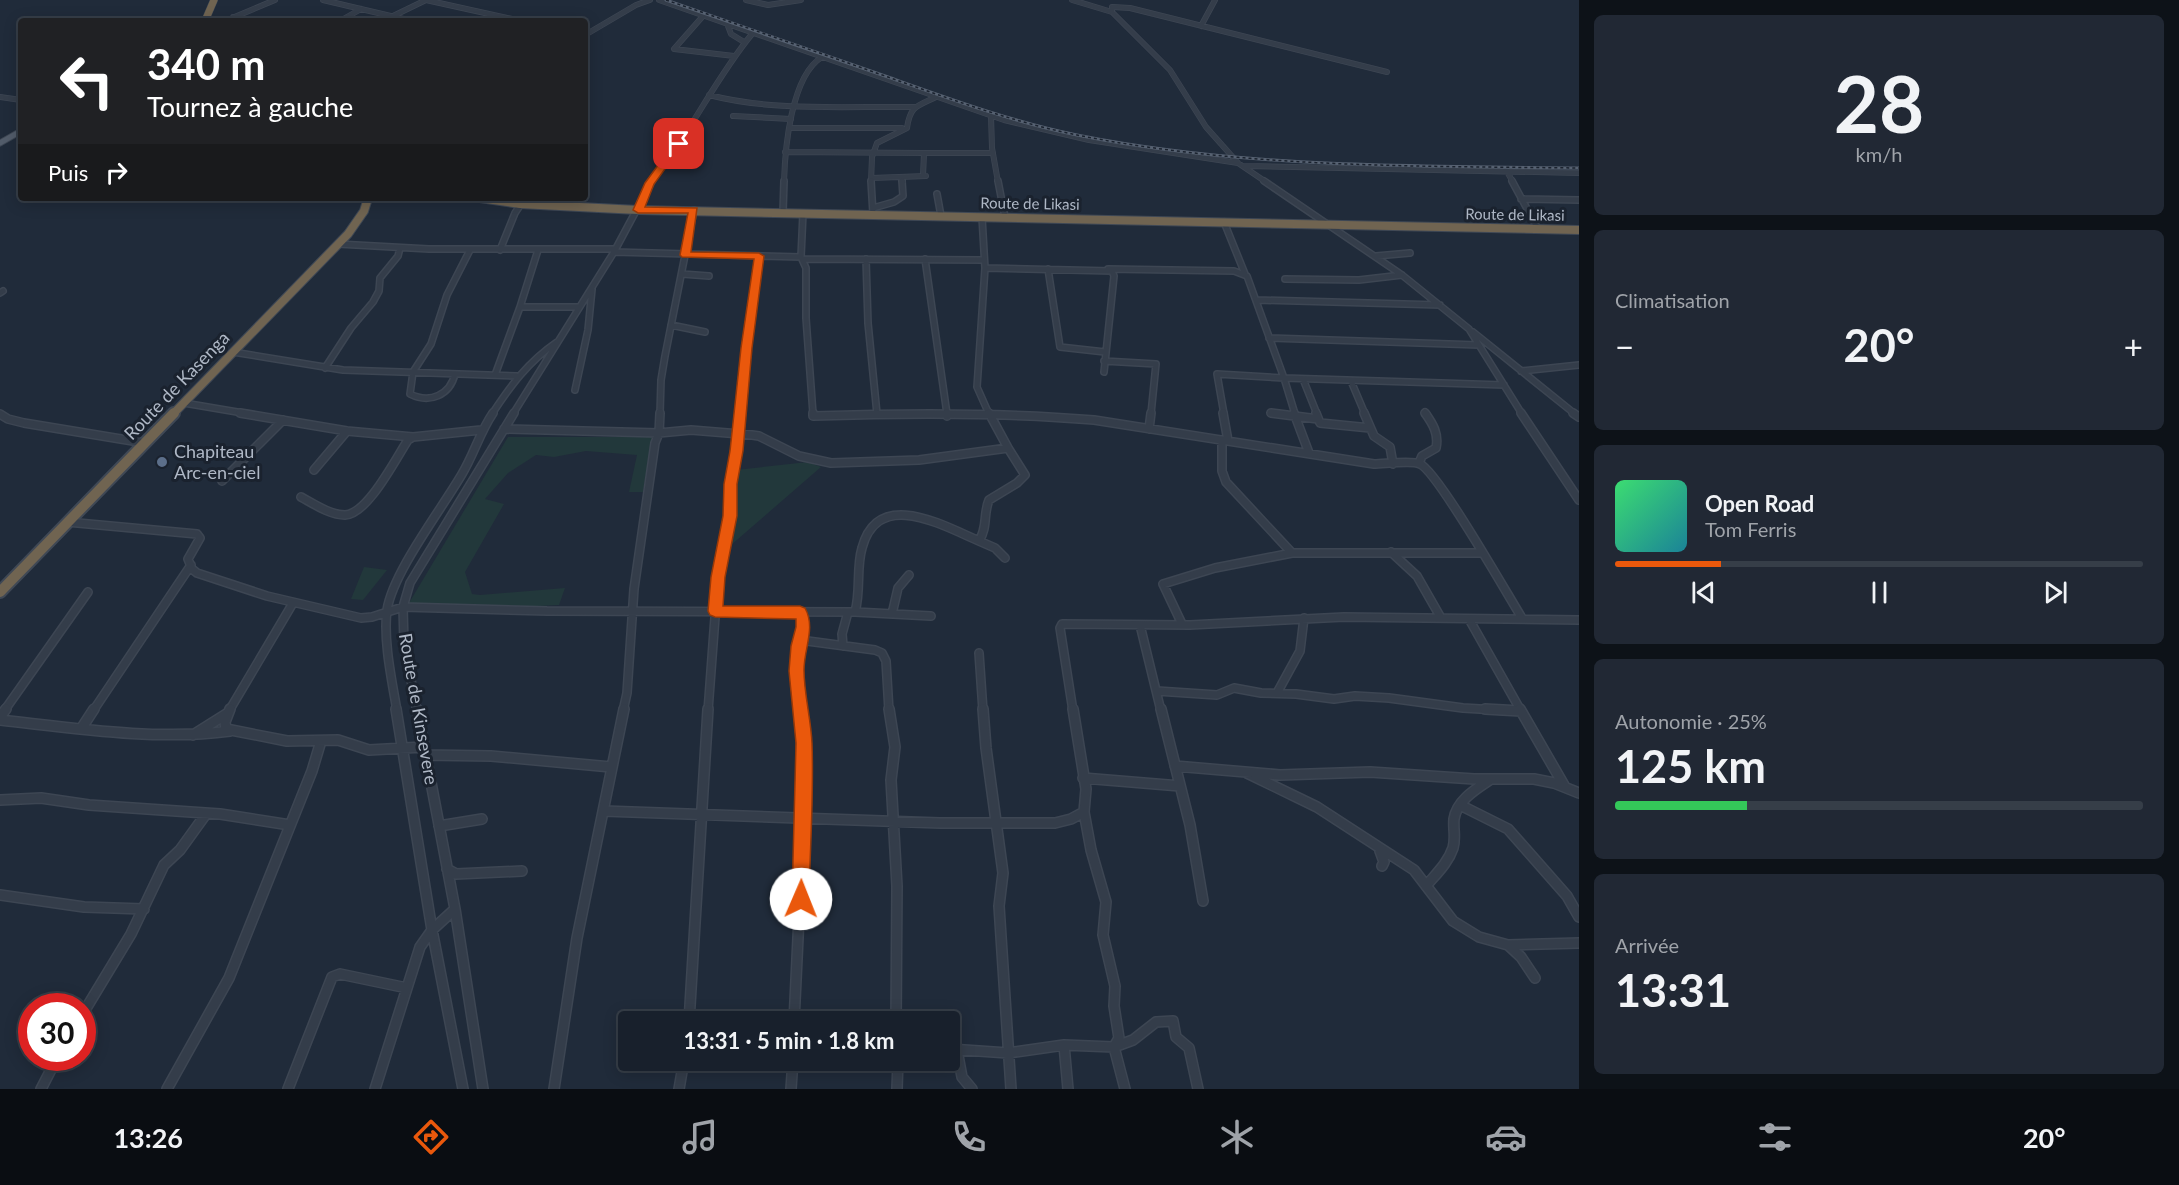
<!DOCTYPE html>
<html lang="fr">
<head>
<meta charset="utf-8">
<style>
  body { margin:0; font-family:Lato,sans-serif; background:#212834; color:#f1f3f6; height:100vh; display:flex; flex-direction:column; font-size:22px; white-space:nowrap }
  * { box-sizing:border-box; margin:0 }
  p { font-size:20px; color:#9fa3a9 }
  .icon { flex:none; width:33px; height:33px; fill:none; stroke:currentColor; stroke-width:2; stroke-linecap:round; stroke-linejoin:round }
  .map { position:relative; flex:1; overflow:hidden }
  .side { display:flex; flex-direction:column; gap:15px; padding:15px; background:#0d1218; width:600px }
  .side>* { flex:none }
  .banner { position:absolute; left:18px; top:18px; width:570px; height:183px; border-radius:6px; box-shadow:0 3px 15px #0003,0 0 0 2px #363e48; background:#202124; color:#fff; overflow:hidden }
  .speed { position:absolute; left:18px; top:993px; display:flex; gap:12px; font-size:30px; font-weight:700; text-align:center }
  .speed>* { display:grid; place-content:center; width:78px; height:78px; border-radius:50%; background:#18202c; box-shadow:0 3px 15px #0003,0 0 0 2px #363e48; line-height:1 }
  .speed .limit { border:9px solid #d22; background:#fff; color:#111 }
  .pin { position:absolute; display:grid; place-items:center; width:51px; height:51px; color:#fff; margin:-26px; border-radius:12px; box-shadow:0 3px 9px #0006 }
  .me { position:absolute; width:66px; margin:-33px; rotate:1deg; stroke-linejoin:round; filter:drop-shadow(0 0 4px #0008) }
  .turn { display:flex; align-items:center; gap:21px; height:126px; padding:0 30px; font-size:27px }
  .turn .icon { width:78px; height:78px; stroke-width:2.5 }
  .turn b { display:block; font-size:42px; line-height:51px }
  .then { display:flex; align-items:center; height:57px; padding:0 30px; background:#0003; gap:12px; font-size:22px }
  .big { font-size:45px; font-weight:700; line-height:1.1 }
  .side .tile { flex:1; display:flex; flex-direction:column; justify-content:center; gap:9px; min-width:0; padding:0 21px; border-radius:9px; background:#212834 }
  .side .dial { align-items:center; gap:0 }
  .dial b { font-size:78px; line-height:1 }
  .song { display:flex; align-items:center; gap:18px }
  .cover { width:72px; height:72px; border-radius:9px; background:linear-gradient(135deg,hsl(140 70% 55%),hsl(190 70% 35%)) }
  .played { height:6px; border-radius:3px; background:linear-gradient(90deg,#ea580c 20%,#363e48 20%) }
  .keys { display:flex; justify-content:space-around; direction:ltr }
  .heat { display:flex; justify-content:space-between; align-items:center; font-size:33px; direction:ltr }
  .charge { height:9px; border-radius:4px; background:linear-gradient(90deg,#34c759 25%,#363e48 0) }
  .trip { position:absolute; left:618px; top:1011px; width:342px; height:60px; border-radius:6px; background:#18202c; box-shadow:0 3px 15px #0003,0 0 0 2px #363e48; font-weight:700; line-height:60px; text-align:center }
  .tab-bar { display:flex; height:96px; justify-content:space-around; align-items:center; background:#0a0d12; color:#9fa3a9 }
  .tab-bar .icon { width:42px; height:42px }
  .tab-bar .current { color:#ea580c }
  .tab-bar b { font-size:27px; color:#f1f3f6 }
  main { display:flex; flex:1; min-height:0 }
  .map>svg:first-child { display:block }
  .green { fill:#22383b }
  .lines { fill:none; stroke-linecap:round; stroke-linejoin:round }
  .minor-far3-casing { stroke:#3d4653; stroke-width:6 }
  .minor-far2-casing { stroke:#3d4653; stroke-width:8 }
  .minor-far1-casing { stroke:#3d4653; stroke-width:10 }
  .minor-casing { stroke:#3d4653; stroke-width:12 }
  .major-casing { stroke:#3d4653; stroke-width:7 }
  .highway-far2-casing { stroke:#3f4855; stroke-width:8 }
  .highway-far1-casing { stroke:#3f4855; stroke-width:10 }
  .highway-casing { stroke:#3f4855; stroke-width:14 }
  .minor-far3 { stroke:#343d4a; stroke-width:4.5 }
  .minor-far2 { stroke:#343d4a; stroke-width:5 }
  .minor-far1 { stroke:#343d4a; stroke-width:7 }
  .minor { stroke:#343d4a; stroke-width:9 }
  .major { stroke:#525c6a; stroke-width:5 }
  .highway-far2 { stroke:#706451; stroke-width:7 }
  .highway-far1 { stroke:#706451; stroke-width:8 }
  .highway { stroke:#706451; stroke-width:10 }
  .rail-casing { stroke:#566171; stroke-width:3 }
  .rail { stroke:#1a222e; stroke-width:1.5; stroke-dasharray:3; stroke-linecap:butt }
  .route { fill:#ea580c; stroke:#983908; stroke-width:1.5 }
  .service-dot { fill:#5c6f8a; stroke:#1a222e; stroke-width:2 }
  .labels { text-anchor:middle; stroke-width:6; stroke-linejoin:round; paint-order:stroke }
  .far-street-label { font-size:15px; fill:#afb8c6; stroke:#1a222e }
  .street-label { font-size:18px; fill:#afb8c6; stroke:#1a222e }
  .poi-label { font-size:18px; fill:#afb8c6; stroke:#1a222e; text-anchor:start }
</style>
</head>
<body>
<main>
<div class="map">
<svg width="1579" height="1089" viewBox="0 0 1579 1089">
  <rect width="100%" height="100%" fill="#202b3a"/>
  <path class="green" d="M508,437H653L643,492H629L637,455L586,451L554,457L536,455L508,473L485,499L504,504L465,572L472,594L480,595L565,588L559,605L517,607L409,603Z
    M808,462L821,467L723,552L736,470Z
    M364,567L387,570L363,600L351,599Z"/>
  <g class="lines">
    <defs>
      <path id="minor-far3" d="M323,0L412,21
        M659,0L1004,120L1089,140L1238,163
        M746,0L768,5L801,0
        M1072,0L1112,12L1170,70L1206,127L1238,163L1266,182
        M1112,12V7L1130,8L1387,72
        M393,16L426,0L521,21
        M703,16L674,49L734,56
        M233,17L251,21
        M225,21L275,0
        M340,21L361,9
        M728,26L731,34L744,42
        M1201,26L1215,0
        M585,35L636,5L650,0
        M709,95C775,112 847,106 915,107
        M0,97L21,100
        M733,116L791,119
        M991,116L992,148L998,182
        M789,128H902
        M785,152L924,153
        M1243,166L1579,173
        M1506,170L1513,182
        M923,176L924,153H993
        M901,177L903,182
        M872,178L926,176
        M651,182C689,136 714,80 752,34
        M784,182C785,148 791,76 822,57
        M871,182L872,157L877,143L907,128C910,106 917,106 936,97"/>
      <path id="minor-far2" d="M871,181L873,214
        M998,181L1005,217
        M1264,181L1402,275L1469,329L1522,414
        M1512,181L1538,229
        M937,194L941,216
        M1521,199L1579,200
        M873,208L894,202L903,196L902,181
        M783,212L784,181
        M803,213L801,257L806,268V318L813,414
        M982,217L985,268L977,387L989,414
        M1224,222L1245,274
        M338,244L429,249H616
        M500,250L515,213L525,198
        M538,250L520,307H579
        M614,252L801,257
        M1376,256L1410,253
        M802,259L984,260
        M866,259L868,323L877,414
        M925,259L947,414
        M985,268L1112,271L1114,276L1104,372
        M1048,269L1060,347L1105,352
        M1108,269L1234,271L1247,276L1284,378L1217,374L1224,414
        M682,274L709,276
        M1285,279L1359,280L1402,275
        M0,293L3,291
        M1257,300L1440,305
        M671,325L705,332
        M1473,332L1575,414
        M1269,338L1479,345
        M233,352L343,370L517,376
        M1104,361L1156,364L1151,414
        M325,368L351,328L373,302L379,291L380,278L398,256L400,248
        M1521,371L1579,365
        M455,374C450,395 430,404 410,394L413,372L431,344L447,295L470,250
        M495,375L520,307
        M1303,379L1317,414
        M1351,381L1365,414
        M575,390L588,330L592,289
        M184,403L249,414
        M1425,412L1427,414
        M1271,413L1279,414
        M492,414C511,385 528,362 557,342
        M513,414L614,252L652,181
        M660,414L661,380L665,356L694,210
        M740,414L759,256
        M874,414H882
        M1295,414L1284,378L1504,385"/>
      <path id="minor-far1" d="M240,413L347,431L413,437
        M813,413V416C906,413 1001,412 1094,420L1374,464C1384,464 1412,460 1420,464C1438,472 1507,594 1522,618
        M947,413V416
        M989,413L1008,448
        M1223,413L1228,441
        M1271,413L1318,419
        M1294,413L1309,453
        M1316,413L1320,423L1370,428
        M1364,413L1374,436L1390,447L1393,464
        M1521,413L1579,500
        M1573,413L1579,417
        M0,414L8,419L24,423L145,443
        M504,429L659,433L691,430L752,435L759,436L799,456L831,463L919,460L1008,448L1025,475L1017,483L989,500C983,514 988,527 979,541C942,525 878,488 862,548C856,568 861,591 855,612
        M1149,429L1151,413
        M1222,440V471L1226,482L1292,553
        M1419,463L1422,456L1436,448C1439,434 1433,424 1425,413
        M314,470L347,431
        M222,481L283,420
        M301,497C314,504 330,515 345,515C368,514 396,458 408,440L413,437L481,430
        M67,522L197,534L200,538L188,559L192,569L197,573L267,596L361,618L372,617L403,607L547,611L855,612L931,616
        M979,541L995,548L1005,558
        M1391,552L1417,576L1441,618
        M800,611L803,625L797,669L800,711
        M892,614L898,588L909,575
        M1469,619L1521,711
        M1182,624L1163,584L1215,568L1292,553H1482
        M1140,625L1161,711
        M800,640L875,650L882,653L886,661L889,711
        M843,646L842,634L848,612
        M979,653L983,711
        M1157,691L1217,695L1234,688L1261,693L1296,694L1334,699L1355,696L1389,698L1463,708L1514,711
        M1277,693L1300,651L1304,618
        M4,711L88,592
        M93,711L191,565
        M229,711L293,603
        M397,711C392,681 383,640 387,610C393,572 441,510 462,474C474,454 480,432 493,413
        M417,711L404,644L403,607L410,583L514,413
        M623,711L627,693L634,589L655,443L659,433L660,413
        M708,711L718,577L730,516V484L740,413
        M1073,711L1060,628L1062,624L1190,625L1344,617L1579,620"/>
      <path id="minor" d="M230,709L225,722L226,729L287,741L338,740L369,750L423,747
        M396,709L432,930L463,1089
        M417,709L455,909L483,1089
        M889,709L895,747L891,780L897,886L896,1022
        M983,709L986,748L1003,873L999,906L1011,1089
        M1161,709L1190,825L1203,901
        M1485,709L1521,711
        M1520,709L1565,787
        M0,717L6,709
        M0,720C73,728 157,741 230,731
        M81,729L94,709
        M193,735L228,713
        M424,755L491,756L611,767
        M1175,766L1280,775L1370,772L1474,779H1534L1554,783L1579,793
        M1247,773L1317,807L1414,870L1453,921L1479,937L1508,945L1579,943
        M1083,778L1180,786
        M0,800L41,798L89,805L220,814L290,825
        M1460,805L1508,829L1567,896L1579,917
        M604,811L940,823H1055L1071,819L1084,812L1086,789L1073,709
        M1084,812L1091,850L1106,902L1103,935L1115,986L1114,1006L1119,1038L1114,1047L1125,1089
        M439,826L482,819
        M1380,851L1384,862L1382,866
        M447,869L456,874L522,871
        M1426,886C1436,874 1448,863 1453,848C1456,838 1453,829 1454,819C1457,800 1476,789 1491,779
        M0,895L84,907L144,909
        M1508,945L1521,957L1535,978
        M82,1015L131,934L164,865L180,850L206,814
        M689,1022L708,709
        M794,1022L804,811L800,709
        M1064,1045L1068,1089
        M950,1049L1008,1053L1064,1045L1114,1047L1133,1040L1156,1022L1173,1021L1176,1037L1189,1048L1198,1089
        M957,1050L962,1077L972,1089
        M41,1089L57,1058
        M167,1089L229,978L312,771L321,741
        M288,1089L332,977L340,974L407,988
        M375,1089L420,947L432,930L455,909
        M554,1089L577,938L624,709
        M679,1089L684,1060
        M791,1089L793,1060
        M897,1089L898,1060"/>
      <path id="major" d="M0,143L21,131"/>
      <path id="highway-far2" d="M205,21L214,0"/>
      <path id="highway-far1" d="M480,198L520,204L638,210L1579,230
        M173,414L348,234L364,211L368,198"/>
      <path id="highway" d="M0,592L174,413"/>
    </defs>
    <use href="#minor-far3" class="minor-far3-casing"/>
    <use href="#minor-far2" class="minor-far2-casing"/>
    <use href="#minor-far1" class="minor-far1-casing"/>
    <use href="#minor" class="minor-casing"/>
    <use href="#major" class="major-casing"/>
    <use href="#highway-far2" class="highway-far2-casing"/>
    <use href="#highway-far1" class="highway-far1-casing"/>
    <use href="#highway" class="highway-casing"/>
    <use href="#minor-far3" class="minor-far3"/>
    <use href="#minor-far2" class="minor-far2"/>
    <use href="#minor-far1" class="minor-far1"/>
    <use href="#minor" class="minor"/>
    <use href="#major" class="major"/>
    <use href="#highway-far2" class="highway-far2"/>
    <use href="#highway-far1" class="highway-far1"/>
    <use href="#highway" class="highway"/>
    <defs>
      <path id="rail" d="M666,0C740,25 814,51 888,77C950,99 1013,122 1077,135C1242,168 1411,166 1579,168"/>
    </defs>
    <use href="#rail" class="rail-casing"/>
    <use href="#rail" class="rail"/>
  </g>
  <path class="route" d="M675,142L683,144L654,184L645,207L697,208L691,252L759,253L764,256L752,348L743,451L737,484V516L725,577L723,606H800L805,608C816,628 804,648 804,670C804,694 811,719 812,743C814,795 810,847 809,899L807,905L801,908L794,905L792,899L796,743L789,671L791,646L796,627V619L715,617L710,615L708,611L711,577L723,516L724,484L730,451L741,348L754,259L682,257L680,255L688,213H638L633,210L645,183Z"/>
  <circle class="service-dot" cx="162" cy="462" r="6"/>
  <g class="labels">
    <g class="far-street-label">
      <text transform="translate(1030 204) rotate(1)" y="5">Route de Likasi</text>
      <text transform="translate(1515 215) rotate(1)" y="5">Route de Likasi</text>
    </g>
    <g class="street-label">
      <text transform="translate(177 386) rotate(-46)" y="6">Route de Kasenga</text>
      <text transform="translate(418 709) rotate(80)" y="6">Route de Kinsevere</text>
    </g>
    <g class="poi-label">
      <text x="174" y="458">Chapiteau<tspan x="174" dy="21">Arc-en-ciel</tspan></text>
    </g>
  </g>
</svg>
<div class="speed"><div class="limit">30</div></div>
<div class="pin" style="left:679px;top:144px;background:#d93025"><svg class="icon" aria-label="arrive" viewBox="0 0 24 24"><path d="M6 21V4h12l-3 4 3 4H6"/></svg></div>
<svg class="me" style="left:801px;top:899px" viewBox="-20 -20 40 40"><circle r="19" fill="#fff"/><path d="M0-13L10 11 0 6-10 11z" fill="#ea580c"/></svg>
<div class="trip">13:31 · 5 min · 1.8 km</div>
<div class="banner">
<div class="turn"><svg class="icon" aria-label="left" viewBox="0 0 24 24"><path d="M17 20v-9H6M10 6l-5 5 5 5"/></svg><div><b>340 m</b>Tournez à gauche</div></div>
<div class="then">Puis<svg class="icon" aria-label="right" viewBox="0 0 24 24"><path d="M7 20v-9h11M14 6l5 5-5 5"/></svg></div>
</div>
</div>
<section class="side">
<div class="tile dial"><b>28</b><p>km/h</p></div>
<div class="tile"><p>Climatisation</p>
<div class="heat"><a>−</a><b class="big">20°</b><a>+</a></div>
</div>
<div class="tile">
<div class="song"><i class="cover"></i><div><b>Open Road</b><p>Tom Ferris</p></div></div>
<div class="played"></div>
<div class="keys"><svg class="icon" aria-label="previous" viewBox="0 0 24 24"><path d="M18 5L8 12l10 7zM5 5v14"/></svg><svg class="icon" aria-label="pause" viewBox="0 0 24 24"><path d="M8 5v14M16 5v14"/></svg><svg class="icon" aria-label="next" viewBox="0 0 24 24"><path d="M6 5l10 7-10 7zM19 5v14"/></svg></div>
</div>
<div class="tile"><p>Autonomie · 25%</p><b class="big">125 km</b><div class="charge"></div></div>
<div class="tile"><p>Arrivée</p><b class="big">13:31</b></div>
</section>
</main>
<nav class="tab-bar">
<b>13:26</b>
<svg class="icon current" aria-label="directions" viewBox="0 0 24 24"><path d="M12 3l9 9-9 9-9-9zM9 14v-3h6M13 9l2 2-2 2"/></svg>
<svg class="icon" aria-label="music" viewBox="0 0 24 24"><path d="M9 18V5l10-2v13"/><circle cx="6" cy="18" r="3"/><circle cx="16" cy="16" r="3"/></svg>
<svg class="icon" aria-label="phone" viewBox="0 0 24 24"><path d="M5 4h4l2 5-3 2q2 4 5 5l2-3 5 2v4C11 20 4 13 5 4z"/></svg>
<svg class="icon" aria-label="climate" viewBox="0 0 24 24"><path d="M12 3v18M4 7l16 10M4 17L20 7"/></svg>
<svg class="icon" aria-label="car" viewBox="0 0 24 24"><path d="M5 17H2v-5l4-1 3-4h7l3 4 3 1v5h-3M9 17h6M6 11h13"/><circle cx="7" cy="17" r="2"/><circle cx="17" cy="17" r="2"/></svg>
<svg class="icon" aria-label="filters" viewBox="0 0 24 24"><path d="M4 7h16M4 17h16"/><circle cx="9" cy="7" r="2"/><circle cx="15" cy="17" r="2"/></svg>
<b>20°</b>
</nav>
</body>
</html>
